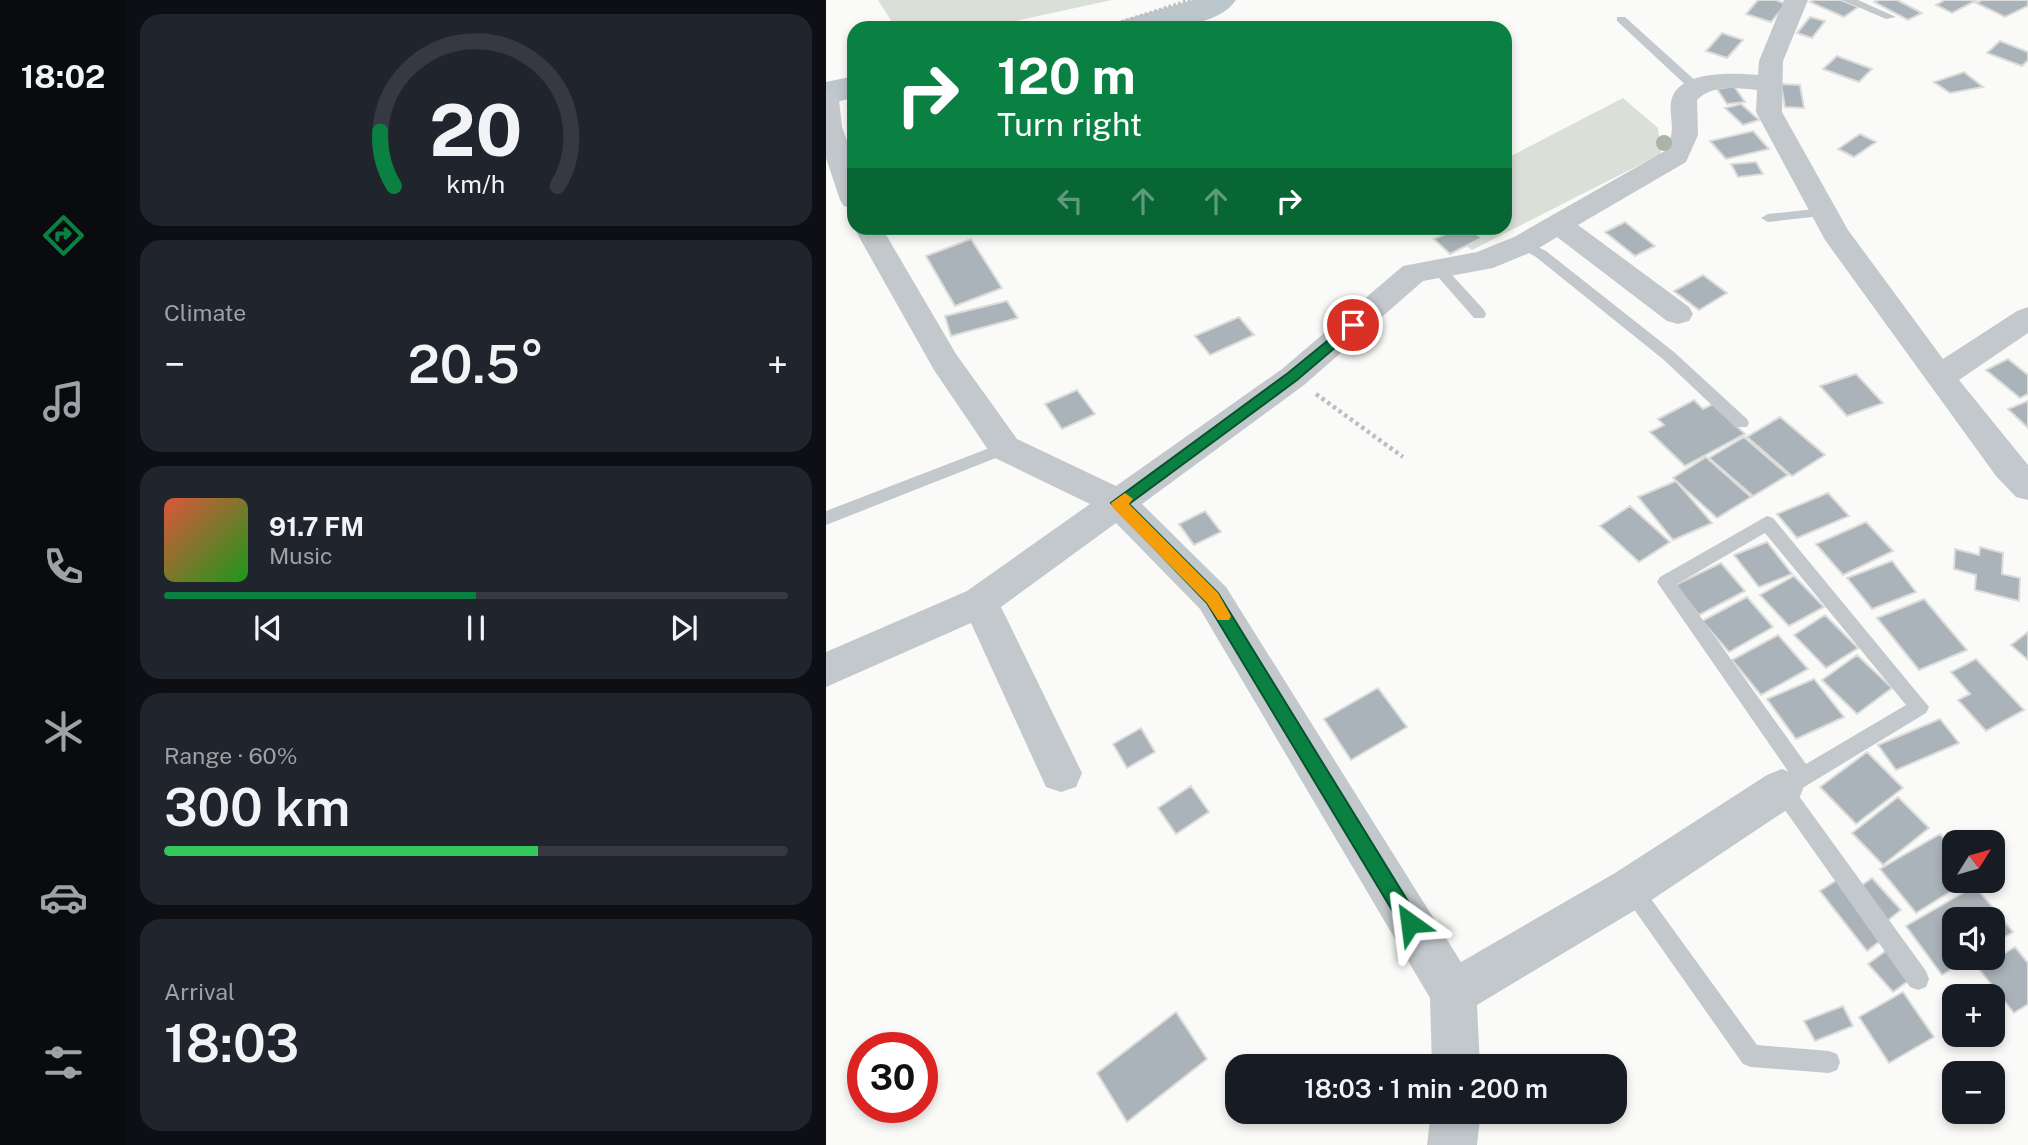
<!DOCTYPE html>
<html lang="en">
<head>
<meta charset="utf-8">
<style>
  body { margin:0; font-family:"Public Sans",sans-serif; background:#20242c; color:#f1f3f6; height:100vh; display:flex; flex-direction:column; font-size:26px; white-space:nowrap }
  * { box-sizing:border-box; margin:0 }
  p { font-size:23px; color:#9ea1a6 }
  .icon { flex:none; width:38px; height:38px; fill:none; stroke:currentColor; stroke-width:2; stroke-linecap:round; stroke-linejoin:round }
  .map { position:relative; flex:1; overflow:hidden }
  .side { display:flex; flex-direction:column; gap:14px; padding:14px; background:#0d0f14; width:700px }
  .side>* { flex:none }
  .guide { position:absolute; left:21px; top:21px; width:665px; height:214px; border-radius:21px; box-shadow:0 4px 10px #0003; background:#0b8043; color:#fff; overflow:hidden }
  .needle { width:46px; rotate:53deg }
  .fabs { position:absolute; left:1116px; top:830px; display:grid; gap:14px }
  .fabs a { display:grid; place-items:center; width:63px; height:63px; border-radius:14px; background:#171b24; box-shadow:0 4px 10px #0003; font-size:35px }
  .speed { position:absolute; left:21px; top:1032px; display:flex; gap:14px; font-size:35px; font-weight:700; text-align:center }
  .speed>* { display:grid; place-content:center; width:91px; height:91px; border-radius:50%; background:#171b24; box-shadow:0 4px 10px #0003; line-height:1 }
  .speed .limit { border:10px solid #d22; background:#fff; color:#111 }
  .pin { position:absolute; display:grid; place-items:center; width:60px; height:60px; color:#fff; margin:-30px; border:4px solid #fff; border-radius:50%; box-shadow:0 2px 7px #0007 }
  .me { position:absolute; width:77px; margin:-38px; rotate:329deg; stroke-linejoin:round; filter:drop-shadow(0 0 5px #0008) }
  .turn { display:flex; align-items:center; gap:24px; height:147px; padding:0 35px; font-size:32px }
  .turn .icon { width:91px; height:91px; stroke-width:2.5 }
  .turn b { display:block; font-size:49px; line-height:60px }
  .lanes { display:flex; align-items:center; height:66px; padding:0 35px; background:#0003; justify-content:center; gap:35px; direction:ltr }
  .lanes .off { opacity:.35 }
  .big { font-size:52px; font-weight:600; line-height:1.1 }
  .side .tile { flex:1; display:flex; flex-direction:column; justify-content:center; gap:10px; min-width:0; padding:0 24px; border-radius:21px; background:#20242c }
  .side .dial { align-items:center; gap:0 }
  .dial svg { height:182px; overflow:visible; fill:none; stroke:#363941; stroke-width:7; stroke-linecap:round; text-anchor:middle }
  .dial text { fill:#f1f3f6; stroke:none }
  .song { display:flex; align-items:center; gap:21px }
  .cover { width:84px; height:84px; border-radius:10px; background:linear-gradient(135deg,hsl(10 70% 55%),hsl(120 70% 35%)) }
  .played { height:7px; border-radius:4px; background:linear-gradient(90deg,#0b8043 50%,#363941 50%) }
  .keys { display:flex; justify-content:space-around; direction:ltr }
  .heat { display:flex; justify-content:space-between; align-items:center; font-size:38px; direction:ltr }
  .charge { height:10px; border-radius:5px; background:linear-gradient(90deg,#34c759 60%,#363941 0) }
  .trip { position:absolute; left:399px; top:1054px; width:402px; height:70px; border-radius:21px; background:#171b24; box-shadow:0 4px 10px #0003; font-weight:600; line-height:70px; text-align:center }
  main { display:flex; flex:1; min-height:0 }
  .menu { display:flex; flex-direction:column; width:126px; justify-content:space-around; align-items:center; background:#090b0e; color:#9ea1a6 }
  .menu .icon { width:49px; height:49px }
  .menu .active { color:#0b8043 }
  .menu b { font-size:32px; color:#f1f3f6 }
  .map>svg:first-child { display:block }
  .green { fill:#dadfd7 }
  .lines { fill:none; stroke-linecap:round; stroke-linejoin:round }
  .river { fill:#bbc7cb; fill-rule:evenodd }
  .building { fill:#aab3b9; stroke:#dcdcda; stroke-width:2 }
  .path-far1 { stroke:#bbbfc2; stroke-width:3.5; stroke-dasharray:2.5 2.5; stroke-linecap:butt }
  .path { stroke:#bbbfc2; stroke-width:4.5; stroke-dasharray:3.5 3.5; stroke-linecap:butt }
  .service { fill:#c3c8cc; fill-rule:evenodd }
  .minor { fill:#c3c8cc; fill-rule:evenodd }
  .tree { fill:#aab4a7 }
  .route { fill:#0b8043; stroke:#07532c; stroke-width:2 }
  .slow { fill:#f59e0b }
</style>
</head>
<body>
<main>
<nav class="menu">
<b>18:02</b>
<svg class="icon active" aria-label="directions" viewBox="0 0 24 24"><path d="M12 3l9 9-9 9-9-9zM9 14v-3h6M13 9l2 2-2 2"/></svg>
<svg class="icon" aria-label="music" viewBox="0 0 24 24"><path d="M9 18V5l10-2v13"/><circle cx="6" cy="18" r="3"/><circle cx="16" cy="16" r="3"/></svg>
<svg class="icon" aria-label="phone" viewBox="0 0 24 24"><path d="M5 4h4l2 5-3 2q2 4 5 5l2-3 5 2v4C11 20 4 13 5 4z"/></svg>
<svg class="icon" aria-label="climate" viewBox="0 0 24 24"><path d="M12 3v18M4 7l16 10M4 17L20 7"/></svg>
<svg class="icon" aria-label="car" viewBox="0 0 24 24"><path d="M5 17H2v-5l4-1 3-4h7l3 4 3 1v5h-3M9 17h6M6 11h13"/><circle cx="7" cy="17" r="2"/><circle cx="17" cy="17" r="2"/></svg>
<svg class="icon" aria-label="filters" viewBox="0 0 24 24"><path d="M4 7h16M4 17h16"/><circle cx="9" cy="7" r="2"/><circle cx="15" cy="17" r="2"/></svg>
</nav>
<section class="side">
<div class="tile dial"><svg viewBox="0 0 100 80">
<path d="M14 69A42 42 0 1 1 86 69"/>
<path d="M14 69A42 42 0 0 1 8 45" stroke="#0b8043"/>
<text x="50" y="56" font-size="32" font-weight="700">20</text>
<text x="50" y="72" font-size="11">km/h</text>
</svg></div>
<div class="tile"><p>Climate</p>
<div class="heat"><a>−</a><b class="big">20.5°</b><a>+</a></div>
</div>
<div class="tile">
<div class="song"><i class="cover"></i><div><b>91.7 FM</b><p>Music</p></div></div>
<div class="played"></div>
<div class="keys"><svg class="icon" aria-label="previous" viewBox="0 0 24 24"><path d="M18 5L8 12l10 7zM5 5v14"/></svg><svg class="icon" aria-label="pause" viewBox="0 0 24 24"><path d="M8 5v14M16 5v14"/></svg><svg class="icon" aria-label="next" viewBox="0 0 24 24"><path d="M6 5l10 7-10 7zM19 5v14"/></svg></div>
</div>
<div class="tile"><p>Range · 60%</p><b class="big">300 km</b><div class="charge"></div></div>
<div class="tile"><p>Arrival</p><b class="big">18:03</b></div>
</section>
<div class="map">
<svg width="1202" height="1145" viewBox="0 0 1202 1145">
  <rect width="100%" height="100%" fill="#fafaf8"/>
  <path class="green" d="M52,0H286L157,28H70Z
    M797,98L832,128L835,154L646,250L617,228H679V159Z"/>
  <g class="lines">
    <path class="river" d="M367,0H410C389,31 326,28 292,28L297,20Z
      M28,76V98L0,104V82Z"/>
  </g>
  <path class="building" d="M932,0H950L960,4L945,22L920,14Z
    M988,0H1015L1032,7L1018,17L984,2Z
    M1053,0H1071L1096,13L1082,20L1048,2Z
    M1119,0H1151L1126,13L1110,5Z
    M1156,0H1202V6L1179,17L1150,3Z
    M984,17L999,21L986,38L971,33Z
    M896,33L917,40L901,58L880,51Z
    M1174,41L1202,52V60L1196,66L1161,53Z
    M1011,56L1046,69L1033,82L997,69Z
    M1138,72L1157,87L1124,93L1108,82Z
    M955,84L974,85L978,108L959,107Z
    M908,86L919,102L901,104L891,89Z
    M915,104L933,120L917,125L899,108Z
    M927,131L943,149L900,159L884,141Z
    M1034,134L1050,142L1028,157L1012,149Z
    M930,162L937,174L912,177L905,164Z
    M799,222L829,246L809,256L779,232Z
    M633,228H643L656,238L624,254L608,239Z
    M145,239L176,288L129,306L100,256Z
    M877,275L901,293L873,310L848,291Z
    M181,301L192,318L125,336L119,316Z
    M413,317L428,335L384,355L369,336Z
    M1182,359L1202,375V394L1194,398L1160,370Z
    M1030,374L1057,403L1021,416L994,386Z
    M251,390L269,414L236,429L219,404Z
    M868,400L877,409L887,404L919,434L859,466L824,432L838,425L832,419Z
    M1202,401V428L1182,409Z
    M954,417L999,455L966,476L921,437Z
    M918,437L962,475L927,496L883,458Z
    M880,457L925,497L891,518L847,478Z
    M850,481L886,523L847,540L812,497Z
    M1002,493L1023,516L971,538L951,514Z
    M804,506L844,542L813,562L774,526Z
    M379,511L395,532L368,545L353,524Z
    M1040,522L1067,551L1017,575L990,544Z
    M941,542L966,574L933,587L908,555Z
    M1154,547L1177,553L1176,574L1194,578L1193,601L1149,590L1150,575L1128,569L1129,549L1153,555Z
    M1066,561L1090,592L1046,609L1021,578Z
    M895,563L919,591L873,615L849,585Z
    M968,576L998,607L963,626L934,595Z
    M921,597L947,627L903,652L876,621Z
    M1098,599L1141,650L1093,670L1051,618Z
    M999,615L1032,648L1000,668L968,635Z
    M1202,632V660L1185,645Z
    M952,635L982,669L935,695L906,660Z
    M1031,655L1066,688L1031,714L996,680Z
    M1150,659L1198,710L1160,731L1132,700L1144,694L1125,672Z
    M988,679L1018,717L970,739L941,699Z
    M552,688L581,727L525,760L498,719Z
    M1114,719L1133,743L1070,770L1052,745Z
    M315,728L329,752L301,768L287,744Z
    M1041,752L1077,788L1030,824L994,787Z
    M365,786L383,812L350,834L332,808Z
    M1072,797L1103,828L1057,865L1026,833Z
    M1114,834L1129,851V880H1143L1090,913L1054,869Z
    M1046,878L1075,910L1061,921L1032,888Z
    M1011,880L1058,938L1041,951L994,891Z
    M1149,886L1187,932L1167,944V919H1129V957H1145L1116,975L1080,926Z
    M1189,947L1202,963V1004L1188,1013L1153,969Z
    M1061,950L1085,979L1067,992L1042,964Z
    M1077,992L1108,1037L1063,1063L1033,1017Z
    M1017,1006L1027,1026L989,1041L978,1021Z
    M350,1012L381,1059L301,1122L271,1073Z"/>
  <g class="lines">
    <path class="path-far1" d="M276,28L364,0"/>
    <path class="path" d="M490,394L577,457"/>
    <path class="service" d="M1016,0H1032L1070,17L1060,19Z
      M791,17H799L872,83V89H864L791,21Z
      M999,208L1006,212L1004,215L942,222L935,218L942,214Z
      M698,240L720,251L848,352L921,419L923,423L921,427H909L838,360L710,257L693,247V241Z
      M611,262L616,264L658,310L660,314L658,318H648L606,270V264Z
      M179,442L187,448L185,452L0,525V511Z
      M941,516L947,518L1103,707L1100,713L970,792L1100,971L1103,979L1100,987L1092,990L1084,987L949,796L946,789L949,782L964,774L831,582L834,577ZM939,533L1080,705L980,764L851,584Z
      M805,878L812,881L931,1045L1003,1051L1011,1054L1014,1062L1011,1070L1003,1073L925,1067L917,1064L798,895L794,888L798,881Z"/>
    <path class="minor" d="M958,0H982L957,61L956,112L1022,230L1117,359L1191,311L1202,307V333L1133,380L1202,465V500L1190,497L1170,476L999,240L930,112L931,90C910,88 887,84 871,100L872,135L860,162L752,225L863,307L867,314L863,321L852,324L841,321L731,237L708,251L667,268L597,281L478,385L316,504L400,587L635,962L789,873L941,775L956,769L971,775L977,789L971,803L821,903L651,1005L654,1066H606L604,998L374,609L290,523L175,607L256,773L250,787L235,792L220,787L145,623L0,687V652L141,591L264,504L167,457L108,370L28,228V227L56,228L130,354L191,439L290,486L456,369L577,266L651,252L688,237L839,151C841,147 844,141 845,136C848,124 842,109 846,98C855,70 910,73 932,75L933,61Z
      M0,92L9,95L13,100L16,127L28,160V209L18,206L14,200L0,158Z
      M605,1111H655L651,1145H601Z"/>
  </g>
  <circle class="tree" cx="838" cy="143" r="8"/>
  <path class="route" d="M527,320L534,325L532,328L471,380L303,504L392,593L591,916L594,923L591,930L584,933L578,930L381,603L285,503L462,373Z"/>
  <path class="slow" d="M299,493L307,499L303,504L392,593L405,616L403,620H392L381,603L287,508L285,503Z"/>
</svg>
<div class="fabs">
<a><svg class="needle" viewBox="-14 -14 28 28"><path d="M0-13l5 13h-10z" fill="#e53935"/><path d="M0 13l5-13h-10z" fill="#9ea1a6"/></svg></a>
<a><svg class="icon" aria-label="sound" viewBox="0 0 24 24"><path d="M4 9h4l5-4v14l-5-4H4zM17 9q2 3 0 6"/></svg></a>
<a>+</a>
<a>−</a>
</div>
<div class="speed"><div class="limit">30</div></div>
<div class="pin" style="left:527px;top:325px;background:#d93025"><svg class="icon" aria-label="arrive" viewBox="0 0 24 24"><path d="M6 21V4h12l-3 4 3 4H6"/></svg></div>
<svg class="me" style="left:584px;top:923px" viewBox="-20 -20 40 40"><path d="M0-17L14 15 0 8-14 15z" fill="#0b8043" stroke="#fff" stroke-width="4"/></svg>
<div class="trip">18:03 · 1 min · 200 m</div>
<div class="guide">
<div class="turn"><svg class="icon" aria-label="right" viewBox="0 0 24 24"><path d="M7 20v-9h11M14 6l5 5-5 5"/></svg><div><b>120 m</b>Turn right</div></div>
<div class="lanes"><svg class="icon off" aria-label="left" viewBox="0 0 24 24"><path d="M17 20v-9H6M10 6l-5 5 5 5"/></svg><svg class="icon off" aria-label="ahead" viewBox="0 0 24 24"><path d="M12 20V5M6 11l6-6 6 6"/></svg><svg class="icon off" aria-label="ahead" viewBox="0 0 24 24"><path d="M12 20V5M6 11l6-6 6 6"/></svg><svg class="icon" aria-label="right" viewBox="0 0 24 24"><path d="M7 20v-9h11M14 6l5 5-5 5"/></svg></div>
</div>
</div>
</main>
</body>
</html>
